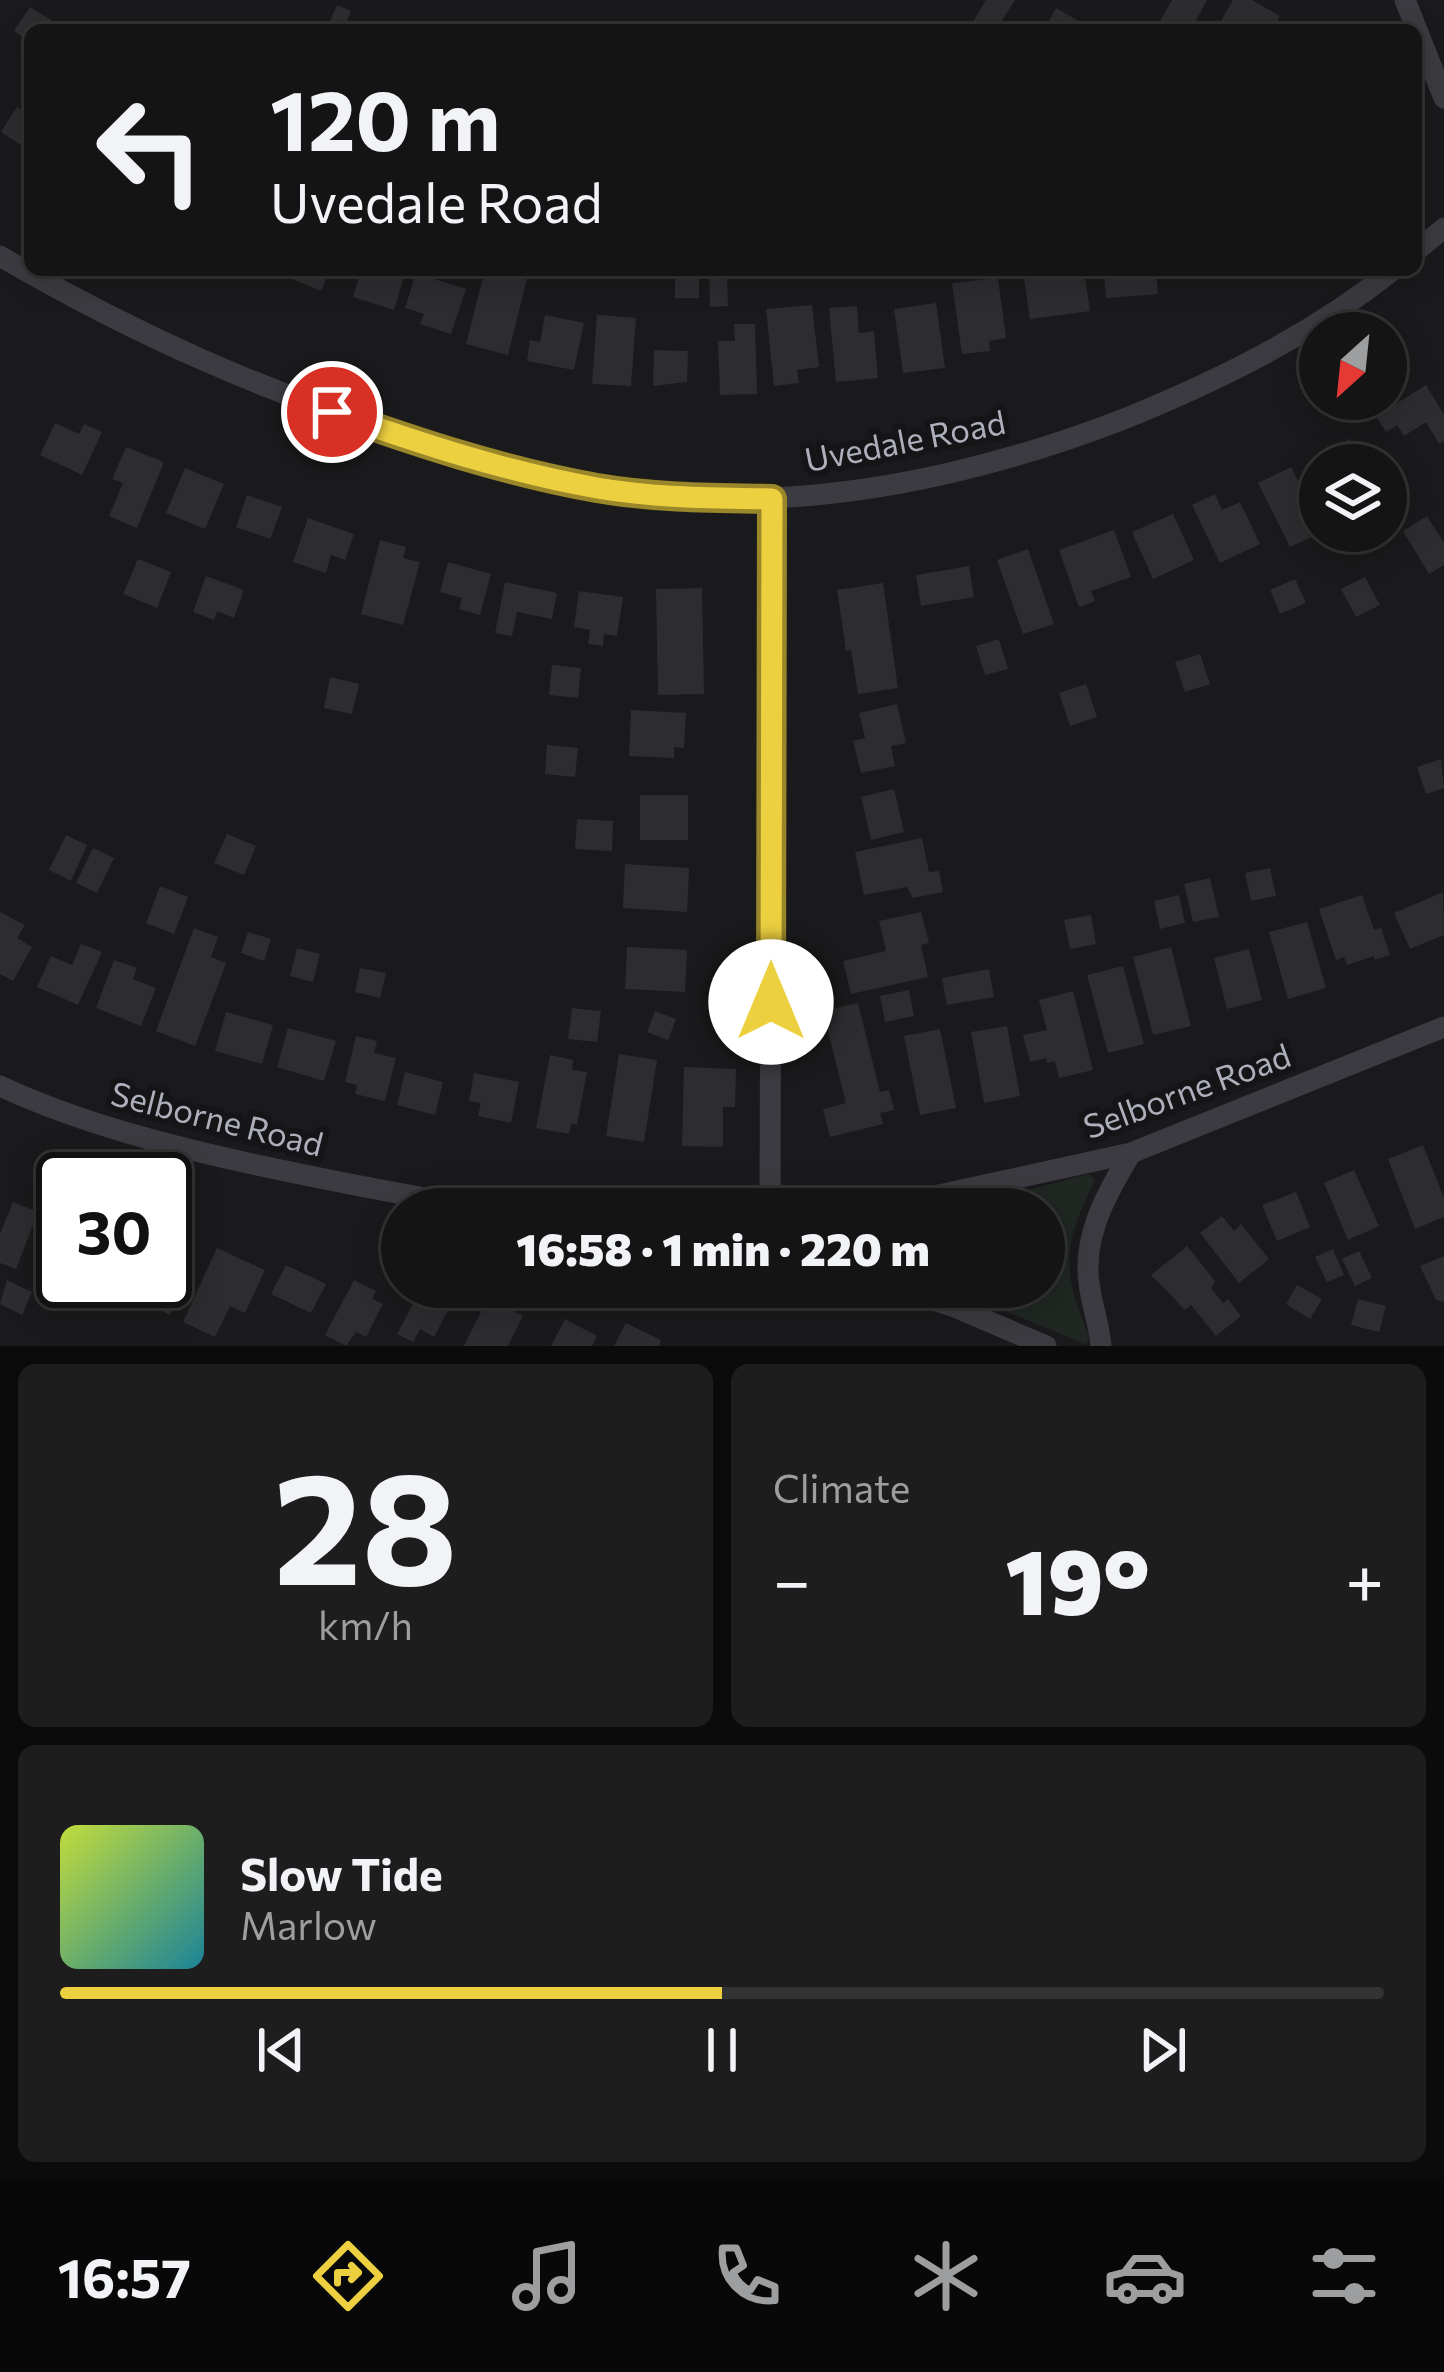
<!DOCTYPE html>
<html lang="en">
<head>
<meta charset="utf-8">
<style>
  body { margin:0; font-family:Commissioner,sans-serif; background:#1d1d1e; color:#f1f3f6; height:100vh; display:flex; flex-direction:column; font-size:45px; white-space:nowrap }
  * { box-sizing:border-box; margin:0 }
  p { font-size:39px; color:#9d9ea0 }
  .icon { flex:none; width:66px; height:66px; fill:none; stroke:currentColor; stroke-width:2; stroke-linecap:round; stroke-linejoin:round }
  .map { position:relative; height:1346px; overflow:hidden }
  .drawer { display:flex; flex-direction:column; gap:18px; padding:18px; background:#0b0b0c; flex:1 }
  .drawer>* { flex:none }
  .banner { position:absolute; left:24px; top:24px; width:1398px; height:252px; border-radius:18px; box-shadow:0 6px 30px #0003,0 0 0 3px #333334; background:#141415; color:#f1f3f6; overflow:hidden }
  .needle { width:78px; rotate:207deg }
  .controls { position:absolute; left:1299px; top:312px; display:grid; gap:24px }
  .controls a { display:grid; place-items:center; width:108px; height:108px; border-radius:50%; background:#141415; box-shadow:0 6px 30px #0003,0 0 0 3px #333334; font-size:60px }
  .speed { position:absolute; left:36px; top:1152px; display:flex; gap:24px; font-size:60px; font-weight:700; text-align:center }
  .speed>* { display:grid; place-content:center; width:156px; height:156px; border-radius:50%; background:#141415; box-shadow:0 6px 30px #0003,0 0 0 3px #333334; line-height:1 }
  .speed .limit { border:6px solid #111; border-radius:18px; background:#fff; color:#111 }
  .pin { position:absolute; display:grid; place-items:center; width:102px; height:102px; color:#fff; margin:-51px; border:6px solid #fff; border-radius:50%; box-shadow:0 3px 12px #0007 }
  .me { position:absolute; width:132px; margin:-66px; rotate:0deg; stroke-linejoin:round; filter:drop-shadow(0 0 9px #0008) }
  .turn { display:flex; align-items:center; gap:42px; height:252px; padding:0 48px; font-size:54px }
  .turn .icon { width:156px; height:156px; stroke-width:2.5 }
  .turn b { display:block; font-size:84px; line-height:102px }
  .big { font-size:90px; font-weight:800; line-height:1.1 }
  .drawer .tile { flex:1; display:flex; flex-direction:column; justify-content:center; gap:18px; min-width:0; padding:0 42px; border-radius:18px; background:#1d1d1e }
  .drawer .dial { align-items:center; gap:0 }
  .dial b { font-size:156px; line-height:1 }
  .song { display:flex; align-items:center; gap:36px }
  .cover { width:144px; height:144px; border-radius:18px; background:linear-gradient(135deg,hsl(70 70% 55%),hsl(190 70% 35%)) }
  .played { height:12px; border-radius:6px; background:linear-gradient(90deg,#edd040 50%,#333334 50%) }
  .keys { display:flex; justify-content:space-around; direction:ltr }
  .heat { display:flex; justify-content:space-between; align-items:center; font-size:66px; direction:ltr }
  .drawer .tiles { flex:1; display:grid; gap:18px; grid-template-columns:1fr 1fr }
  .tile:last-child { grid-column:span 2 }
  .trip { position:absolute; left:381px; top:1188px; width:684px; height:120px; border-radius:60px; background:#141415; box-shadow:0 6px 30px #0003,0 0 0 3px #333334; font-weight:800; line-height:120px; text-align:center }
  .tabs { display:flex; height:192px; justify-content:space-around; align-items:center; background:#080808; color:#9d9ea0 }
  .tabs .icon { width:84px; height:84px }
  .tabs .selected { color:#edd040 }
  .tabs b { font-size:54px; color:#f1f3f6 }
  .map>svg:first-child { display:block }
  .green { fill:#202722 }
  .building { fill:#2d2d30 }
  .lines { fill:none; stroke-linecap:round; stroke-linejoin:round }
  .minor { stroke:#3b3b41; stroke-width:21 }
  .route-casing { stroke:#9a872a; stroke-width:30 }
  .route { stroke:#edd040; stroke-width:21 }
  .labels { text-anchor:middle; stroke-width:12; stroke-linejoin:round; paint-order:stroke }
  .street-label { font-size:33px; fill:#adafbb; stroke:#151517 }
</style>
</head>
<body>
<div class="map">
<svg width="1444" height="1346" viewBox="0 0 1444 1346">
  <rect width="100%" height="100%" fill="#1a1a1c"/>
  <path class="green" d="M1089,1174L1095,1180C1063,1244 1061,1271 1089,1336L1087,1345L1018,1316L933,1287H1044V1209H957Z"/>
  <path class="building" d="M986,0H1015L996,30H968Z
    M1172,0H1207L1191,30L1156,28Z
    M1233,0H1252L1280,16L1273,30H1230L1232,27L1221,21Z
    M337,5L351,11L343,30H326Z
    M30,7L54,22L49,30H30V42L14,31Z
    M1056,8L1077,20L1071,30H1044Z
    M17,107L30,115V151L1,132Z
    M285,270H330L321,291L283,275Z
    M361,270H406L394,310L353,297Z
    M485,270H529L508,355L466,344Z
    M709,270H727L728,306L710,307Z
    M1064,270H1084L1090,311L1030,319L1024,279L1065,274Z
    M1104,270H1156L1158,294L1106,298Z
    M675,272H699V298H675Z
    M416,273L466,289L451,334L420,324L424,314L405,308Z
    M998,278L1006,338L989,341L990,351L962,354L952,283Z
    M936,303L945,368L903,373L894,309Z
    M812,305L819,367L797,370L799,383L774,386L766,309Z
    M857,306L859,333L874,331L878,378L836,382L829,308Z
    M545,315L584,323L574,370L527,361L530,340L540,342Z
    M597,315L636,318L631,386L592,384Z
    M734,324H755L757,394L720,395L718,341H735Z
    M654,350L688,351L687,382L653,386Z
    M1426,385L1444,415V441L1439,444L1426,422L1404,436L1397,425L1386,432L1376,416Z
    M55,423L79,434L84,424L102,432L82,475L40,455Z
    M1350,439L1357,453L1373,444L1385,465H1324L1319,455Z
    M126,447L164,462L137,528L109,516L123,483L112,479Z
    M1291,467L1320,524V533L1290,547L1258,483Z
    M185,468L224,484L205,529L166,513Z
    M1215,494L1222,510L1240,502L1260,544L1220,563L1192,505Z
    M247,495L282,507L270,539L236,527Z
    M1173,514L1194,560L1153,579L1132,532Z
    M1427,516L1444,543V565L1429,574L1403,531Z
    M308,518L354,534L345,560L331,555L326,573L293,562Z
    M1114,530L1131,577L1091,591L1095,601L1079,607L1059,550Z
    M380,540L406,547L403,558L420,562L403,625L361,614Z
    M1028,549L1054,624L1023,634L997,560Z
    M138,559L171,572L157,608L123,594Z
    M448,562L491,574L480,615L459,609L462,598L440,592Z
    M969,566L974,597L921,606L916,575Z
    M206,576L244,590L234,618L217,611L214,620L193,612Z
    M1365,577L1380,605L1356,617L1341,589Z
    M1295,579L1306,603L1280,614L1270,590Z
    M505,582L557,593L552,619L517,612L512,636L495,633Z
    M883,583L898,688L858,694L851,650L846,651L837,590Z
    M702,588L704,694L658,695L656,589Z
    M579,591L623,597L617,636L604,634L603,646L588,644L590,630L574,627Z
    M999,639L1008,669L985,675L976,646Z
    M1200,654L1210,684L1185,692L1175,662Z
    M552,665L581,668L578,698L549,695Z
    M330,677L359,684L352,714L324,708Z
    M1086,684L1097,717L1070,726L1059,693Z
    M897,704L906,743L891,746L895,766L861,773L853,741L865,738L859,713Z
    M631,710L686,713L684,748L674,747V758L629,756Z
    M547,745L578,748L575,777L545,774Z
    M1441,759L1444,788L1426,794L1417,767Z
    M894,789L904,832L871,840L861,797Z
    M640,795H688V840H640Z
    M577,819L613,821L612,851L575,849Z
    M227,834L256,846L244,875L214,863Z
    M66,835L87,845L71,881L49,870Z
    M922,838L929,872L939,871L943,892L913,898L907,887L864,895L855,852Z
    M93,848L114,858L97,893L76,883Z
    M625,864L689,868L687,912L623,908Z
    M1270,868L1276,896L1251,901L1245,873Z
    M1210,878L1219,917L1193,922L1184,884Z
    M160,886L188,897L174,934L146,923Z
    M1443,892L1444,935L1410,949L1394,913Z
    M1179,895L1185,923L1160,929L1154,901Z
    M1362,895L1374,930L1381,928L1390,955L1375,960L1374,956L1347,965L1344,957L1336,960L1319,909Z
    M0,912L25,925L17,938L32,947L13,981L0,974Z
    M921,912L929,943L921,945L928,977L851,994L843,961L886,951L879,921Z
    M1091,915L1096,944L1070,949L1064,920Z
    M1307,922L1326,988L1288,999L1269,932Z
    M194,928L218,937L211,957L226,963L195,1046L156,1031Z
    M248,932L271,939L264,961L241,953Z
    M81,944L102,952L78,1005L37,987L51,956L72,965Z
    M627,947L687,950L685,992L625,989Z
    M1171,947L1191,1026L1153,1035L1133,957Z
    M297,948L320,954L313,982L290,976Z
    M1249,949L1262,1000L1227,1009L1214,958Z
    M114,960L137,968L133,979L156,988L141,1026L96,1008Z
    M1123,966L1144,1044L1108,1053L1087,975Z
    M360,968L386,973L380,998L355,992Z
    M989,969L994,997L947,1005L942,978Z
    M909,990L914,1016L885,1022L880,996Z
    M1073,991L1093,1070L1059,1078L1055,1061L1047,1063L1046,1058L1030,1062L1023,1035L1047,1030L1039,1000Z
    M858,1003L880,1092L889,1090L894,1110L880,1113L883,1124L830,1137L823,1109L846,1103L823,1011Z
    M572,1008L601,1011L597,1042L568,1039Z
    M655,1011L676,1019L668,1040L647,1032Z
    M226,1012L273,1025L262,1064L215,1051Z
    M1007,1026L1020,1096L984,1103L971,1032Z
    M288,1028L336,1041L324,1081L277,1067Z
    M940,1029L956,1108L920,1115L904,1036Z
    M356,1036L377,1041L374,1053L396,1058L385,1101L355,1094L357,1085L345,1082Z
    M619,1054L657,1060L644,1142L606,1136Z
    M550,1055L573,1060L572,1070L587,1072L577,1124H571L569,1134L536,1128Z
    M684,1067L736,1069L735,1107H723V1147L682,1146Z
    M405,1072L443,1082L435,1115L397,1105Z
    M474,1073L519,1082L511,1123L478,1116L481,1103L469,1101Z
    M1423,1145L1444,1198V1217L1415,1229L1388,1159Z
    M1354,1170L1379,1226L1348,1240L1324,1183Z
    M1296,1192L1310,1227L1277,1241L1262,1205Z
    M13,1202L38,1212L16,1269L0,1263V1234Z
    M1222,1216L1234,1231L1241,1224L1269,1259L1239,1283L1200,1233Z
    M165,1240L190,1253L178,1276L188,1281L170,1315L135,1297L143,1281H165Z
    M1187,1246L1215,1281L1211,1288L1223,1303L1228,1299L1241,1316L1216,1336L1191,1305L1185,1310L1151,1275Z
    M217,1248L265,1270L245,1313L230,1306L215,1337L183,1322Z
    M1333,1249L1344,1275L1327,1282L1315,1257Z
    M1359,1251L1372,1278L1355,1286L1342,1259Z
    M1444,1256V1302L1436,1300L1420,1266Z
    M286,1265L326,1284L311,1313L271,1294Z
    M7,1280L32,1292L22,1315L0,1304Z
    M354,1280L376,1291L372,1299L383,1304L366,1337L356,1332L346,1346L325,1335Z
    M1297,1285L1322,1299L1310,1319L1286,1304Z
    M419,1293L449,1308L434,1337L420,1329L413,1342L397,1334Z
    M488,1298L523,1316L508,1346H464Z
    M1358,1299L1386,1306L1379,1332L1351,1325Z
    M565,1319L597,1336L592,1346H551Z
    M626,1323L661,1340L659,1346H614Z"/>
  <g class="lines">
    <path class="minor" d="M1405,0L1444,98
      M1416,251L1444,228
      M0,256C136,335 264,392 414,439C531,477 647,504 771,498C890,493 1013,462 1124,419C1220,380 1311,335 1393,270
      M0,1086C82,1124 170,1146 257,1165C337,1182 415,1198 495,1209
      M770,1209L772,498
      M875,1209L1131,1153L1444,1027
      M893,1287L955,1307L1046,1346
      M1101,1346C1099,1320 1088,1296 1088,1270C1087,1227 1110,1188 1131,1153"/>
  </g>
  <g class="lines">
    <defs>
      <path id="route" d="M332,412C418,443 507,472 597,488C655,498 714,498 772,499L771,1002"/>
    </defs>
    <use href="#route" class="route-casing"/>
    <use href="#route" class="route"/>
  </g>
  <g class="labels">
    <g class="street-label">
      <text transform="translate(905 441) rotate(-11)" y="12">Uvedale Road</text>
      <text transform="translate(1187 1091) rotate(-20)" y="12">Selborne Road</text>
      <text transform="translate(217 1119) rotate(14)" y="12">Selborne Road</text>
    </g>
  </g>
</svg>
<div class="controls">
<a><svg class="needle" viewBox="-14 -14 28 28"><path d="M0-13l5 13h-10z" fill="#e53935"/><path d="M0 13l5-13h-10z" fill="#9d9ea0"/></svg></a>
<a><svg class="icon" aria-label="layers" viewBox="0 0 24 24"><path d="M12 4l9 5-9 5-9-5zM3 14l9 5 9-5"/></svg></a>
</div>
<div class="speed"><div class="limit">30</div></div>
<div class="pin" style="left:332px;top:412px;background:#d93025"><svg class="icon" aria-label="arrive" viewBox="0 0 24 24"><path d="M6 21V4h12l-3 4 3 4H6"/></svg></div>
<svg class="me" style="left:771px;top:1002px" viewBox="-20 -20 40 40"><circle r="19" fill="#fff"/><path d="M0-13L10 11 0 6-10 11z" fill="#edd040"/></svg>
<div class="trip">16:58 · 1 min · 220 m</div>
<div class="banner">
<div class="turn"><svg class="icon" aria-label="left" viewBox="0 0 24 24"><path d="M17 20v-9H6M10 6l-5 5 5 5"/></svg><div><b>120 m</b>Uvedale Road</div></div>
</div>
</div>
<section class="drawer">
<div class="tiles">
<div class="tile dial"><b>28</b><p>km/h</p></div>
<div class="tile"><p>Climate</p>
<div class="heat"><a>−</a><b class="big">19°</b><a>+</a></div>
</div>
<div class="tile">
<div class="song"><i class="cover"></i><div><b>Slow Tide</b><p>Marlow</p></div></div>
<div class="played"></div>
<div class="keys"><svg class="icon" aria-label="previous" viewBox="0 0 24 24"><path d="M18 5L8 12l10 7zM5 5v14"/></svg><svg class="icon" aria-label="pause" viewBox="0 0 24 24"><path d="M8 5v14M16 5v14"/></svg><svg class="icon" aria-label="next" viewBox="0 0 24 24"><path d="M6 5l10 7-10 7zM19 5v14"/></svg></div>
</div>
</div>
</section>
<nav class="tabs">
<b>16:57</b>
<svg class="icon selected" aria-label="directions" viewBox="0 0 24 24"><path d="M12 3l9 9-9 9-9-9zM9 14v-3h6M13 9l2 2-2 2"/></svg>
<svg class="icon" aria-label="music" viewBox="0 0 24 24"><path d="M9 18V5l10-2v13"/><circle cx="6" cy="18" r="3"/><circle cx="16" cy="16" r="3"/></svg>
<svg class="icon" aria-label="phone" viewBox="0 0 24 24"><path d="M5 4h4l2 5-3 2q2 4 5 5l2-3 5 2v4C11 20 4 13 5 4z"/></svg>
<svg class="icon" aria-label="climate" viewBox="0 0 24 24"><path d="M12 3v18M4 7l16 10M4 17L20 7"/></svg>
<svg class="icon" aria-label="car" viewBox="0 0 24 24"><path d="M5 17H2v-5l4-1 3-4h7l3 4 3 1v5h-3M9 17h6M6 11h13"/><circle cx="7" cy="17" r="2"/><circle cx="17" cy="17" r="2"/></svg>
<svg class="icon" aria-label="filters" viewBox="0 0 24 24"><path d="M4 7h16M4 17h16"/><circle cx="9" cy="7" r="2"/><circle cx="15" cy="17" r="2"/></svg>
</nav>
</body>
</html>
